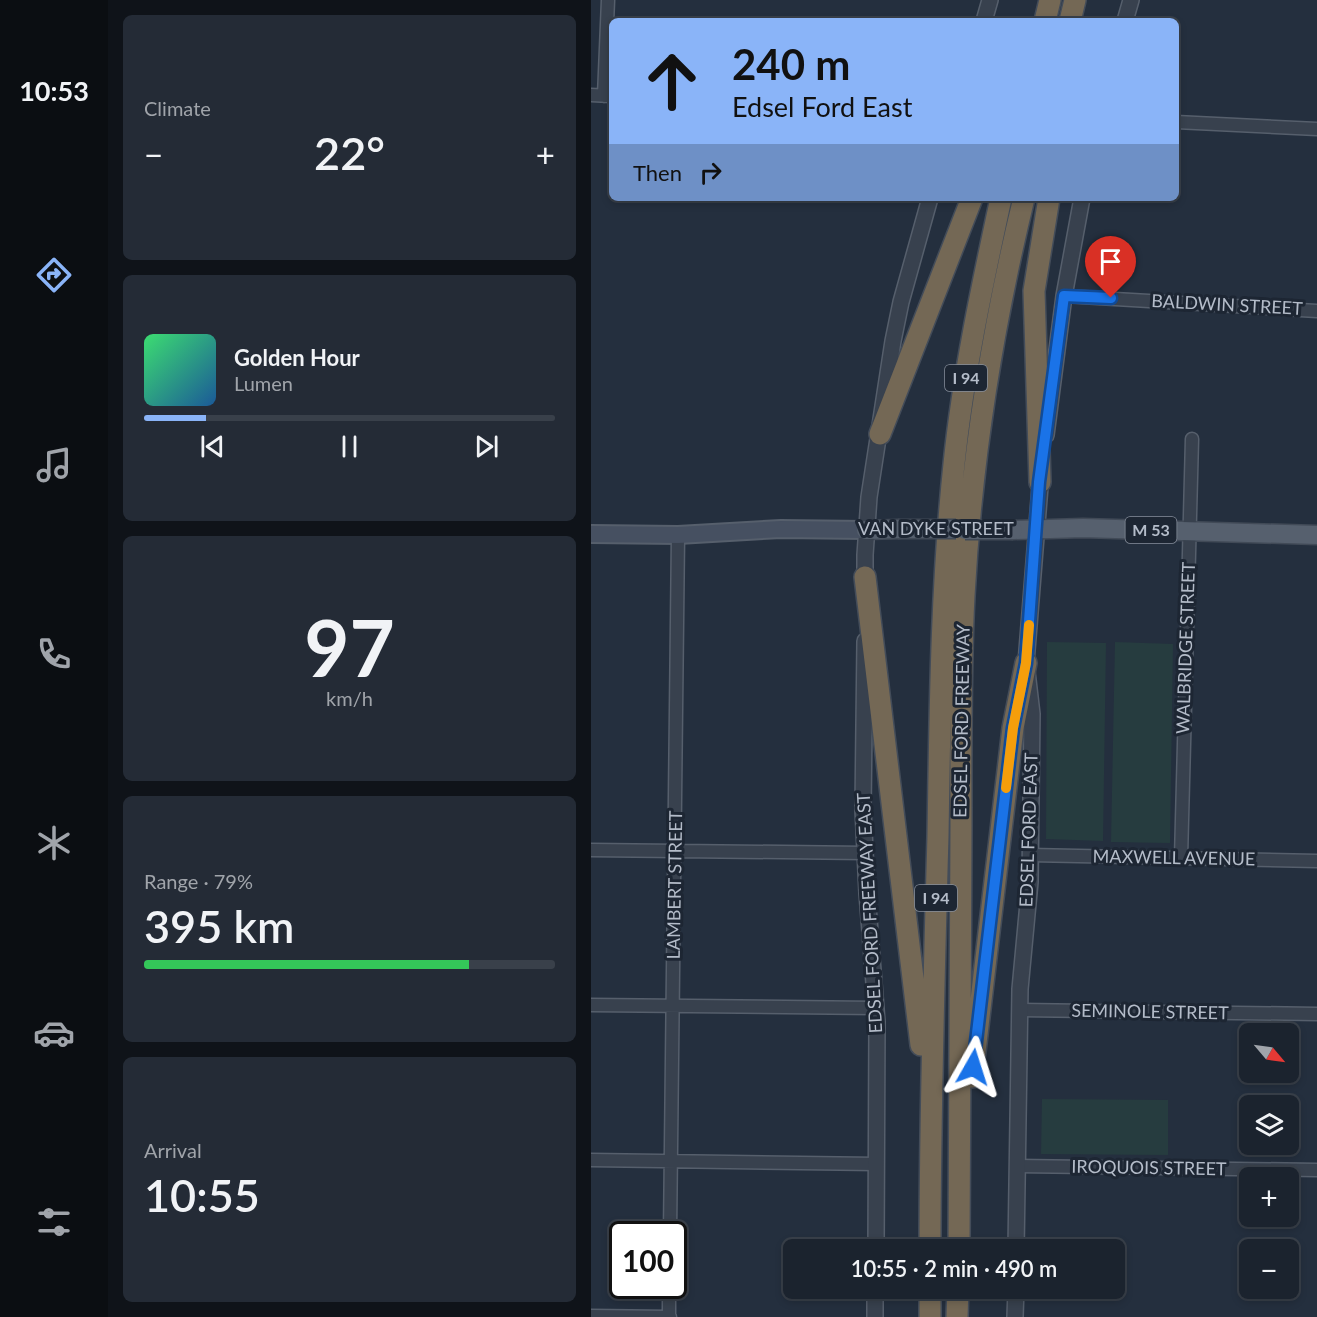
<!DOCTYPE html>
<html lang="en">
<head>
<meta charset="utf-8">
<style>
  body { margin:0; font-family:Lato,sans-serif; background:#242b36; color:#f1f3f6; height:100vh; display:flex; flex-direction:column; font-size:22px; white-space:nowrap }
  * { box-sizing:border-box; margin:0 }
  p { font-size:20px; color:#a0a4aa }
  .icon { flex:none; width:33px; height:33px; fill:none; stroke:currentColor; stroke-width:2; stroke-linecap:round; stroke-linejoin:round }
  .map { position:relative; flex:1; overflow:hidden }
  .side { display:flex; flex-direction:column; gap:15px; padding:15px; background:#0f1319; width:483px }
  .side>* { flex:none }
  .banner { position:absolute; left:18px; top:18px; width:570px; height:183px; border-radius:9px; box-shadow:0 3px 9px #0003,0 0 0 2px #39404a; background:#8ab4f8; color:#111; overflow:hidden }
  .needle { width:39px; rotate:119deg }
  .fabs { position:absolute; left:648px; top:1023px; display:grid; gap:12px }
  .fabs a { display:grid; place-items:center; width:60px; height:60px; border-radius:9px; background:#1b232e; box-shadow:0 3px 9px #0003,0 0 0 2px #39404a; font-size:30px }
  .speed { position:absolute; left:18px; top:1221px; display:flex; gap:12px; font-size:30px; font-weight:700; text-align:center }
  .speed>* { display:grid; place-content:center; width:78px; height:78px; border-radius:50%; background:#1b232e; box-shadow:0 3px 9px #0003,0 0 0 2px #39404a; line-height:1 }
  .speed .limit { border:3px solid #111; border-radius:9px; background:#fff; color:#111 }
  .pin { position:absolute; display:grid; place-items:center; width:51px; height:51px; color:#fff; margin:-62px -26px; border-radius:50% 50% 50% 0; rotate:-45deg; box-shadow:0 0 6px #0007 }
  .pin .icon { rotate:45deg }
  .me { position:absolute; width:66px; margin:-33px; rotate:6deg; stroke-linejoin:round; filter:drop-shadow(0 0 4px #0008) }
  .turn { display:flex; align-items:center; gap:21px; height:126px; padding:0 24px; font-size:27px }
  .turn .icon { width:78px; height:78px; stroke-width:2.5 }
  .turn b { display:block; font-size:42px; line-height:51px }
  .then { display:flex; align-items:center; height:57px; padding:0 24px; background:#0003; gap:12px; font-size:22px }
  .big { font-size:45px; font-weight:600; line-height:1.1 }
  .side .tile { flex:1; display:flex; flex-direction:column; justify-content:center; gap:9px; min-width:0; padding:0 21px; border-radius:9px; background:#242b36 }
  .side .dial { align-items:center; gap:0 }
  .dial b { font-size:78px; line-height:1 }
  .song { display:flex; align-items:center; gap:18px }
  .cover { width:72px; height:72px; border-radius:9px; background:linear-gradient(135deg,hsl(140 70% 55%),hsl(210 70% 35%)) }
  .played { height:6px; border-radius:3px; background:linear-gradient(90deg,#8ab4f8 15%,#39404a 15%) }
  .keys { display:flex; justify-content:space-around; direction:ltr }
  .heat { display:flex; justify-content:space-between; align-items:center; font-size:33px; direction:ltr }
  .charge { height:9px; border-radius:4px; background:linear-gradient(90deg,#34c759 79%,#39404a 0) }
  .trip { position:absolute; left:192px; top:1239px; width:342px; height:60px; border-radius:9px; background:#1b232e; box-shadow:0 3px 9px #0003,0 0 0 2px #39404a; font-weight:600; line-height:60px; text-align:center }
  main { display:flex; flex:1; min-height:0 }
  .tab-bar { display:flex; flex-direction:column; width:108px; justify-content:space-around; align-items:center; background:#0b0e12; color:#a0a4aa }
  .tab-bar .icon { width:42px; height:42px }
  .tab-bar .active { color:#8ab4f8 }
  .tab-bar b { font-size:27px; color:#f1f3f6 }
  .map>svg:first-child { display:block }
  .grass { fill:#263c3f }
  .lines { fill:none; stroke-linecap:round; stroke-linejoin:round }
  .minor-casing { stroke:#565f6c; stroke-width:15 }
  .tertiary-casing { stroke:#565f6c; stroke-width:18 }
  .secondary-casing { stroke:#565f6c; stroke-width:20 }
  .primary-casing { stroke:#414a57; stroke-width:21 }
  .motorway-casing { stroke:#434c59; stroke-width:24 }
  .minor { stroke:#38414e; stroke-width:12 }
  .tertiary { stroke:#38414e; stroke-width:15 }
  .secondary { stroke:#465061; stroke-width:16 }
  .primary { stroke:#56606e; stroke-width:18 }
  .motorway { stroke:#746855; stroke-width:21 }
  .primary-bridge-casing { stroke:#414a57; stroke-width:21; stroke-linecap:butt }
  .primary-bridge { stroke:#56606e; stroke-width:18 }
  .route-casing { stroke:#114b97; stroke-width:15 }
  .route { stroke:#1a73e8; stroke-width:10 }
  .slow { stroke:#f59e0b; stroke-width:10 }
  .labels { text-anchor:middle; stroke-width:6; stroke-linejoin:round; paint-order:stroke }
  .shield { fill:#1d2633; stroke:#878f9c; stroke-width:1.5 }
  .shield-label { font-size:16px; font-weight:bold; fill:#b4bcc9 }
  .street-label { font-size:18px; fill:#b4bcc9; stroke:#1d2633 }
</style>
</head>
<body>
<main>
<nav class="tab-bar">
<b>10:53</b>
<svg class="icon active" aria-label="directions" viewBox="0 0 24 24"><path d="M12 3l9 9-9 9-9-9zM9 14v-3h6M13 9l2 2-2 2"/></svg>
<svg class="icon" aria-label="music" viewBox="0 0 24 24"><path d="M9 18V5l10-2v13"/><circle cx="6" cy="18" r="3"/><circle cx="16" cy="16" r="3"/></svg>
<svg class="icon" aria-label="phone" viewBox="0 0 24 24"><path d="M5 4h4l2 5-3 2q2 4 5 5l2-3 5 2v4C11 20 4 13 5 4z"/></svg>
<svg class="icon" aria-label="climate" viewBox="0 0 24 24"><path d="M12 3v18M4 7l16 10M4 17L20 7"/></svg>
<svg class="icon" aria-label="car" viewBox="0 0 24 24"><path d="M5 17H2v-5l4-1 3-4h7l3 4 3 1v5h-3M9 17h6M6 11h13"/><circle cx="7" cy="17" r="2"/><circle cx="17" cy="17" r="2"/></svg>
<svg class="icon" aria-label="filters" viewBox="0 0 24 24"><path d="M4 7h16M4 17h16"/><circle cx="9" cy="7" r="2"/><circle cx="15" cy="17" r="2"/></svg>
</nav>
<section class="side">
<div class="tile"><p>Climate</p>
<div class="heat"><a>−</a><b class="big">22°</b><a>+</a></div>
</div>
<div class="tile">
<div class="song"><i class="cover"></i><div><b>Golden Hour</b><p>Lumen</p></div></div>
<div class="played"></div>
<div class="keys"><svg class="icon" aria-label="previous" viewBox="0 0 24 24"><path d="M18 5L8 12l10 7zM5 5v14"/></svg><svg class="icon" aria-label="pause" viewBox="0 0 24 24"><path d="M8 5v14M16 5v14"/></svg><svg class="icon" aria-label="next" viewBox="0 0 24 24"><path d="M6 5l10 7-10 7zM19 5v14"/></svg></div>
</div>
<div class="tile dial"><b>97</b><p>km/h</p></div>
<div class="tile"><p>Range · 79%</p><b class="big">395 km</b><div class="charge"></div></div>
<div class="tile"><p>Arrival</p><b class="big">10:55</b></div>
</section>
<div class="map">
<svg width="726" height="1317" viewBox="0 0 726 1317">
  <rect width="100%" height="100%" fill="#242f3e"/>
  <path class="grass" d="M456,642L515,643L512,841L455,839Z
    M524,642L582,644L579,843L520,842Z
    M451,1099L577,1100V1155L450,1154Z"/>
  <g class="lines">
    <defs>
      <path id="minor" d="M0,95L20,96
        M13,96L17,0
        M585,122L726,129
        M473,296L726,311
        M0,850L274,853
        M439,855L726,861
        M590,858L601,439
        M0,1005L285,1008
        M429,1010L726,1014
        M0,1160L286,1164
        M426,1166L726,1170
        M79,1234L87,535
        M0,1316L79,1317
        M78,1317V1286"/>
      <path id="tertiary" d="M393,21L399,0
        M534,21L540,0
        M455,435L473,296L491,198
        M274,587V555L278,497L302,341L310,302L339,198
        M274,641L272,809L276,893L286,1022L285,1250
        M425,1250L429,989L439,882L441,714L435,663L450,474
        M284,1317V1288
        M424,1317L425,1288"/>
      <path id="secondary" d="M0,534L87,535L190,529L275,530"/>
      <path id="primary" d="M275,530L307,529
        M422,530L492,528L726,535"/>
      <path id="motorway" d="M454,21L459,0
        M479,21L484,0
        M289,434L381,198
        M449,482L443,291L458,198
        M274,577L330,1045
        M381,1077L422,728L435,663
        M339,1250C339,1111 343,974 347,836C349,712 350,588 363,464C372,375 391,286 410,198
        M368,1250C370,1108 369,966 370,825C370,749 369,672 373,596C380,462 401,329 433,198
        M339,1317V1288
        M366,1317L367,1288"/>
    </defs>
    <use href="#minor" class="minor-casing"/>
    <use href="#tertiary" class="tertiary-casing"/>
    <use href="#secondary" class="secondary-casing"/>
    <use href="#primary" class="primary-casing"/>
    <use href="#motorway" class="motorway-casing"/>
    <use href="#minor" class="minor"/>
    <use href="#tertiary" class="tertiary"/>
    <use href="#secondary" class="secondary"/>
    <use href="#primary" class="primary"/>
    <use href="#motorway" class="motorway"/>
    <defs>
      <path id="primary-bridge" d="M307,529H365
        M374,530H422"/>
    </defs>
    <use href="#primary-bridge" class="primary-bridge-casing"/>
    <use href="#primary-bridge" class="primary-bridge"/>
  </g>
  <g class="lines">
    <defs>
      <path id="route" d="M382,1067L422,728L435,663L448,482L473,296L520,298"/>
    </defs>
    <use href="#route" class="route-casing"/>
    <use href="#route" class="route"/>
    <path class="slow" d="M415,788L422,728L435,663L438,625"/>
  </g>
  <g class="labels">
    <g class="shield">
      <rect x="354" y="365" width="42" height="26" rx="4.5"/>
      <rect x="534.5" y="517" width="51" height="26" rx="4.5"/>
      <rect x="324" y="885" width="42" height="26" rx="4.5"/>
    </g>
    <g class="shield-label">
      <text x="375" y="384">I 94</text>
      <text x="560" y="536">M 53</text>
      <text x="345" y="904">I 94</text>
    </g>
    <g class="street-label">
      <text transform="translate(636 305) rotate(3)" y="6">BALDWIN STREET</text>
      <text x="345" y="535">VAN DYKE STREET</text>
      <text transform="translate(595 648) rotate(-88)" y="6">WALBRIDGE STREET</text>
      <text transform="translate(371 721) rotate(-89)" y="6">EDSEL FORD FREEWAY</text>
      <text transform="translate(438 830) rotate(-88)" y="6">EDSEL FORD EAST</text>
      <text transform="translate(583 858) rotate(1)" y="6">MAXWELL AVENUE</text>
      <text transform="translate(84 885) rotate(-89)" y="6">LAMBERT STREET</text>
      <text transform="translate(279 913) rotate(-93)" y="6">EDSEL FORD FREEWAY EAST</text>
      <text transform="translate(559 1012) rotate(1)" y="6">SEMINOLE STREET</text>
      <text transform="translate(558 1168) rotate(1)" y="6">IROQUOIS STREET</text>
    </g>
  </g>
</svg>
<div class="fabs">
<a><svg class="needle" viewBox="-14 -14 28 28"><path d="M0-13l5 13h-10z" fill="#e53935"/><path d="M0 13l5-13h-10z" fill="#a0a4aa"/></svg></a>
<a><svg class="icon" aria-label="layers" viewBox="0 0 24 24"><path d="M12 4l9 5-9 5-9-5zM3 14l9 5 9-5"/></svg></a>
<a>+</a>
<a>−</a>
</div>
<div class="speed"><div class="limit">100</div></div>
<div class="pin" style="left:520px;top:298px;background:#d93025"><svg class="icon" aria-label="arrive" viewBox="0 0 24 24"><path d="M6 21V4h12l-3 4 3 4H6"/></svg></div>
<svg class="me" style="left:382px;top:1067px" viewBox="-20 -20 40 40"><path d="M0-17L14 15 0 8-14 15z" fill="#1a73e8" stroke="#fff" stroke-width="4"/></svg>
<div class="trip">10:55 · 2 min · 490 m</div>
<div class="banner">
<div class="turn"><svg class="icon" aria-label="ahead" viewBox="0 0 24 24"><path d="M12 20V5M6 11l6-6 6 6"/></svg><div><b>240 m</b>Edsel Ford East</div></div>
<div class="then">Then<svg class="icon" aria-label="right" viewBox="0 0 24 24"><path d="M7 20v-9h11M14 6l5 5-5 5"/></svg></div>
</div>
</div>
</main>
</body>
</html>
